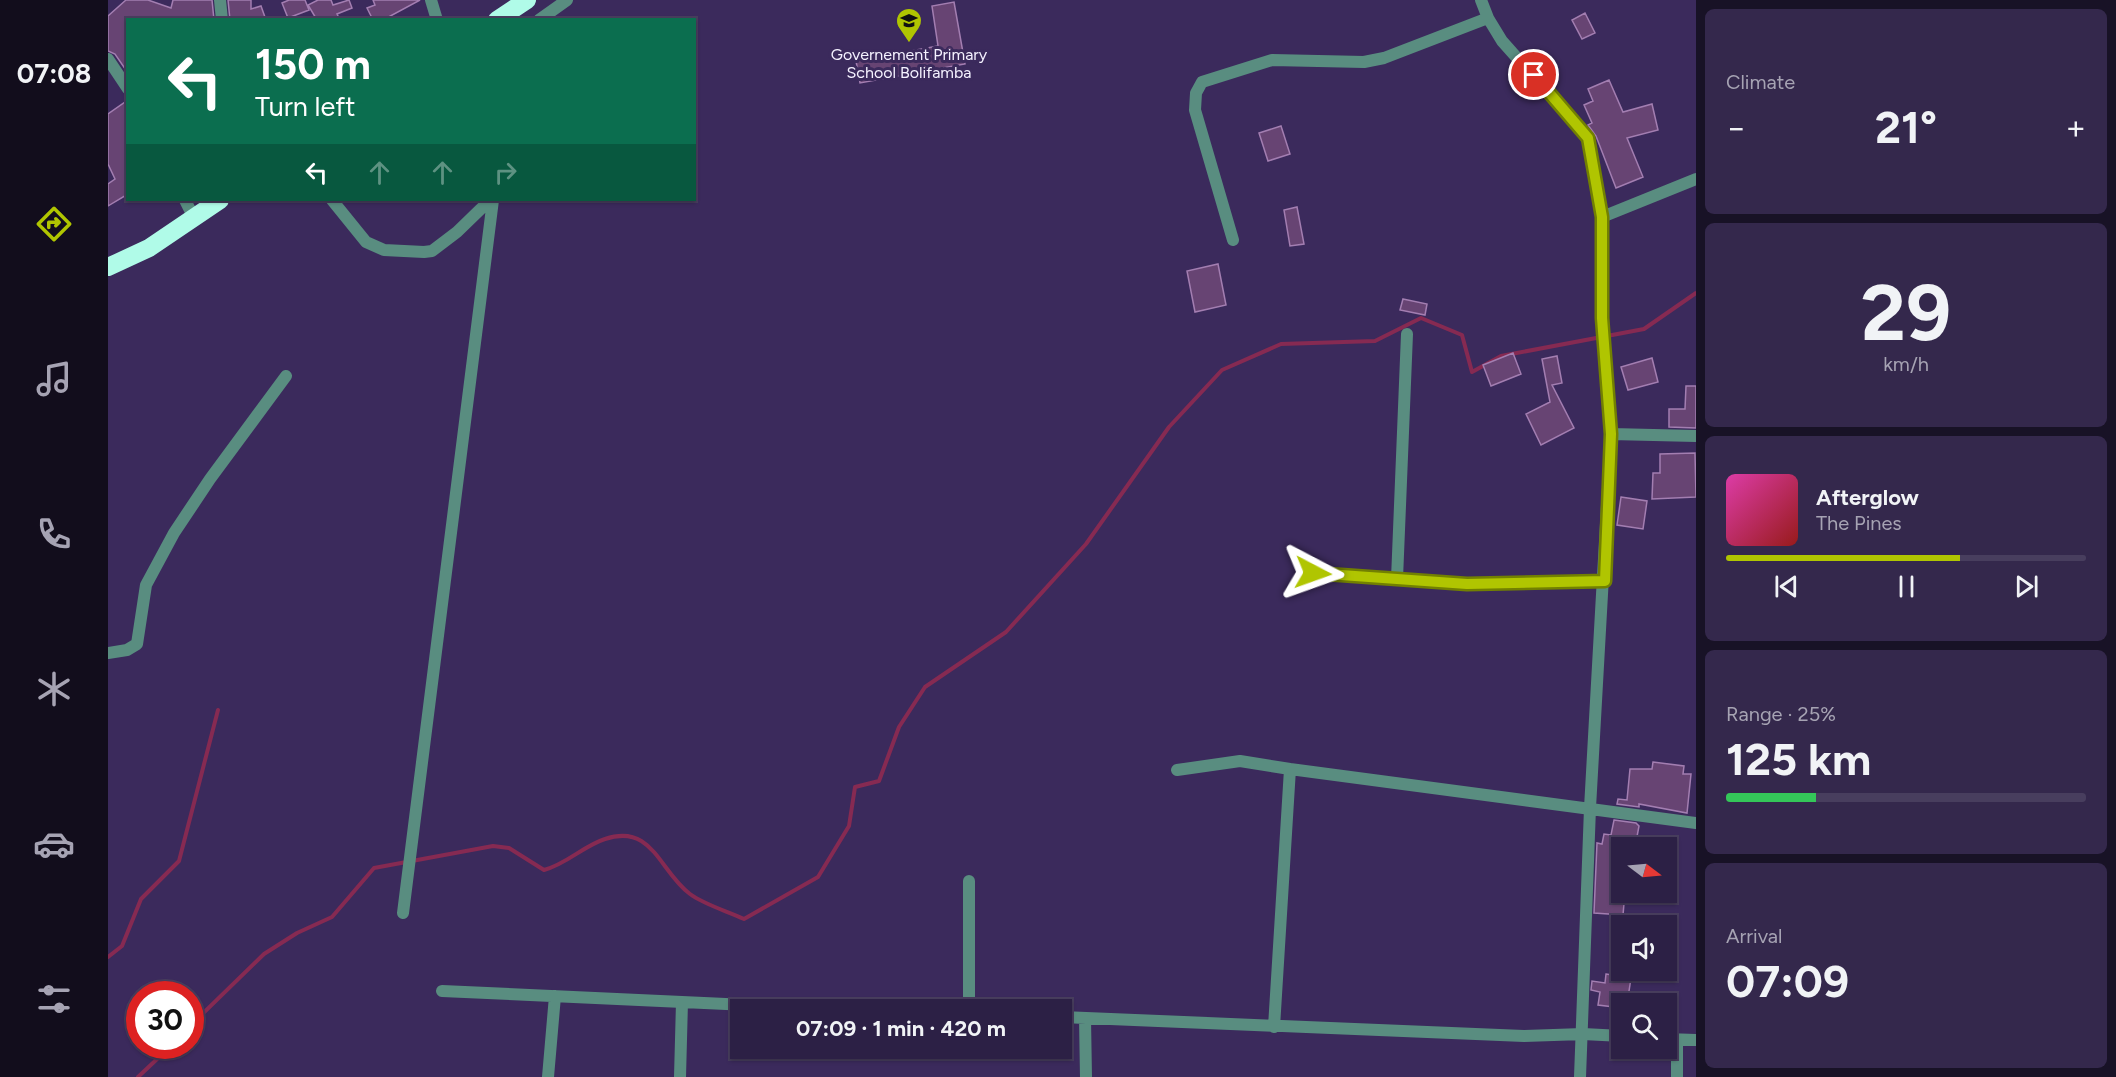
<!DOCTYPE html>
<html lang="en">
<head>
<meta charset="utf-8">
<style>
  body { margin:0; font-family:Figtree,sans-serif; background:#34284c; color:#f1f3f6; height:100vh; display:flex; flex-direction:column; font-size:22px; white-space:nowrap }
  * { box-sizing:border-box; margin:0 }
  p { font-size:20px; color:#a6a3b3 }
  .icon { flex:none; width:33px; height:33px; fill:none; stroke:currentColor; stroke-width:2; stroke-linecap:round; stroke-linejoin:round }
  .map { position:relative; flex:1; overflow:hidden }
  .sheet { display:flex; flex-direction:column; gap:9px; padding:9px; background:#181226; width:420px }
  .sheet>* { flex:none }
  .top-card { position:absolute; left:18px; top:18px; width:570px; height:183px; border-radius:0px; box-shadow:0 2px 4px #0004,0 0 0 2px #483e5e; background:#0b6e4f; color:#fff; overflow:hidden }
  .needle { width:39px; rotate:106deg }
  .tools { position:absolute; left:1503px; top:837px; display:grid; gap:12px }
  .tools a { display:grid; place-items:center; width:66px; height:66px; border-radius:0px; background:#2c2045; box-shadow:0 2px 4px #0004,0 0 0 2px #483e5e; font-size:30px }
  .speed { position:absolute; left:18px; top:981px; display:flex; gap:12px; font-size:30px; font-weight:700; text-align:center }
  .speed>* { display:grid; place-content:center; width:78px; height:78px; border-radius:50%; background:#2c2045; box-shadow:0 2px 4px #0004,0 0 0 2px #483e5e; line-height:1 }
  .speed .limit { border:9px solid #d22; background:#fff; color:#111 }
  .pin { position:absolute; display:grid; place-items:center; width:51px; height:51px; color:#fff; margin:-26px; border:3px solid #fff; border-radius:50%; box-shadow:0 2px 6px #0007 }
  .me { position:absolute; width:66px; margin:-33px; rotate:94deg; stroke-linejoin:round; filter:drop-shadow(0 0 4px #0008) }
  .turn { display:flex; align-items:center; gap:21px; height:126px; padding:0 30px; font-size:27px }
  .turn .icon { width:78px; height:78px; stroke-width:2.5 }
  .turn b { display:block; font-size:42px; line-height:51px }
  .lanes { display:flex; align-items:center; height:57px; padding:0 30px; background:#0003; justify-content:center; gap:30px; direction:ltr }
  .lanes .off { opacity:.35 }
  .big { font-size:45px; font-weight:700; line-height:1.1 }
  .sheet .widget { flex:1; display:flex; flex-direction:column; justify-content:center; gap:9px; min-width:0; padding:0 21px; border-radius:9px; background:#34284c }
  .sheet .dial { align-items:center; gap:0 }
  .dial b { font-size:78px; line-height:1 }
  .song { display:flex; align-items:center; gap:18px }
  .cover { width:72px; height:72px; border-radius:9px; background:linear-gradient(135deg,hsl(320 70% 55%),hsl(0 70% 35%)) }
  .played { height:6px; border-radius:3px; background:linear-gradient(90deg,#b0c501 65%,#483e5e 65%) }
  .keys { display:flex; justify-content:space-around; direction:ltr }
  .heat { display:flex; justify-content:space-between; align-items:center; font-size:33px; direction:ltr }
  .charge { height:9px; border-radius:4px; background:linear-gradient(90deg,#34c759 25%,#483e5e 0) }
  .trip { position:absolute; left:622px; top:999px; width:342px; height:60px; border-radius:0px; background:#2c2045; box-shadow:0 2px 4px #0004,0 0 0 2px #483e5e; font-weight:700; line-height:60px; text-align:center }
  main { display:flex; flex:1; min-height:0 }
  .menu { display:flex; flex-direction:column; width:108px; justify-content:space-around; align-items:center; background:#120d1c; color:#a6a3b3 }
  .menu .icon { width:42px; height:42px }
  .menu .current { color:#b0c501 }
  .menu b { font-size:27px; color:#f1f3f6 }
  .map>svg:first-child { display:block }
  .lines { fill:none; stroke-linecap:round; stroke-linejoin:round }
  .stream { stroke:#862a52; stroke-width:4 }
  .building { fill:#674473; stroke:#a37eb1; stroke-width:1.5 }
  .street { stroke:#598d80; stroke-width:12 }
  .highway { stroke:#b0fbe8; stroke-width:18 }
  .route-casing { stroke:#728001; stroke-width:15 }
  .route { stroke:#b0c501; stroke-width:10 }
  .labels { text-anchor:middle; stroke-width:6; stroke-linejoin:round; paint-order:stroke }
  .poi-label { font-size:16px; fill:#f5f2ff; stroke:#3b2a5c }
</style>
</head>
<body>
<main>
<nav class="menu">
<b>07:08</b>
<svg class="icon current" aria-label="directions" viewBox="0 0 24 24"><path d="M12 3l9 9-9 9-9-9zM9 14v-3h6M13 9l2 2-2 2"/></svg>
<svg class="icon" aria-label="music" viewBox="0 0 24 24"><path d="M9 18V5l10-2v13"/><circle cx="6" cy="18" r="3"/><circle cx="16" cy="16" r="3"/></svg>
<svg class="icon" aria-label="phone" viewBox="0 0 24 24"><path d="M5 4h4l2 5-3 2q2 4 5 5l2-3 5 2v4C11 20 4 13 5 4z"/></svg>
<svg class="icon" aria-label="climate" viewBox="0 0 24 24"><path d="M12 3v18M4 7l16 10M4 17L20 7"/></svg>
<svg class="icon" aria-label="car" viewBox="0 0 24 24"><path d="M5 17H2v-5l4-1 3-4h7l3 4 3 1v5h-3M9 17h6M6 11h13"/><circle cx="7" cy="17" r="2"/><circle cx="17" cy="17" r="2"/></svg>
<svg class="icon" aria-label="filters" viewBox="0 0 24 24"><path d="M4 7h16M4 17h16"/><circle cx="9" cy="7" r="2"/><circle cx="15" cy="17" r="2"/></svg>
</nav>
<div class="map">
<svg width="1588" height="1077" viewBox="0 0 1588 1077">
  <rect width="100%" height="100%" fill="#3b2a5c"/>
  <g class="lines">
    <path class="stream" d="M0,957L14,946L33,899L71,861L110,710
      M82,1026L156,954L189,933L224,917L266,868L385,846L401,848L436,870C459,864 475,846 497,839C545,823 551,871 582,894C597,905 619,911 636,919L710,877L741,826L747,787L771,781L791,727L817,687L898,632L978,544L1061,427L1114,370L1173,344L1267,341L1313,318L1354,335L1364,372L1393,356L1536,329L1588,293
      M30,1077L63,1046"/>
  </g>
  <path class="building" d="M18,0H40L63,8L65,0H104L106,20H20V73L7,54L0,51V16Z
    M120,0H143V9L153,6L158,20H122Z
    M181,0H197L201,10L180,18L174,3Z
    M210,0H223L225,5L241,0L244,8L229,14L232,20H209L200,5Z
    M265,0H312L275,20H265L259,8L267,5Z
    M846,2L857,64L752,83L748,61L830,46L824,6Z
    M1477,13L1487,33L1474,39L1464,20Z
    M1501,80L1515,112L1544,104L1550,130L1519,138L1535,177L1508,188L1488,136L1480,125L1484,123L1476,105L1485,101L1480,89Z
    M20,100V194L0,206V184L7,179L0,164V114Z
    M1173,126L1182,154L1160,161L1151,133Z
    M1189,207L1196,244L1182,246L1176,210Z
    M1110,264L1118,305L1087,312L1079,271Z
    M1295,299L1319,304L1317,315L1292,310Z
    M1405,353L1413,374L1383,386L1375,365Z
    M1449,356L1454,383L1444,385L1466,428L1433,445L1418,414L1442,402L1434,359Z
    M1544,358L1550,382L1520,390L1513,367Z
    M1578,386H1588V428L1561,427V409H1577Z
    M1587,453L1588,497L1544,499L1545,473H1552V454Z
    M1513,497L1539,501L1535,529L1509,525Z
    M1545,762L1576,766L1575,774H1583L1579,813L1531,804V807L1509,804L1510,799L1519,800L1522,769H1544Z
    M1506,820L1528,823L1531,826L1528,842H1525L1524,848H1514V892H1517L1515,915L1486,913L1489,843L1494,844L1496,834L1503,835Z
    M1498,974L1523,978L1519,1004H1514V1008L1490,1005L1492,992L1483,990L1484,981L1497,983Z"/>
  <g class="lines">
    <path class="street" d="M112,0L114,20
      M323,0L329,20
      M1373,0L1380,18L1394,41L1480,138L1494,217V318L1503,434L1482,808L1472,1077
      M431,20L459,0
      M0,59L20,89
      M77,200L86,218
      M224,200L258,242L276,250L316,252L324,251L349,232L382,200
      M1494,217L1588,179
      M1125,240L1087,110L1088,93L1094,82L1164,60L1256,62L1276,58L1380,18
      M1503,434L1588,436
      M1205,573L1359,584L1497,581
      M1289,579L1299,334
      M0,653L19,650L29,644L38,585L66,533L102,479L178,376
      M1069,770L1132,761L1182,769
      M861,881V1010
      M295,913L385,200
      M334,991L751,1010
      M954,1017L1416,1036L1475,1034L1514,1036
      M977,1018L978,1077
      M1166,1027L1182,769L1588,823
      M1558,1039L1588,1040
      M440,1077L447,996
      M572,1077L574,1002
      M1569,1077V1040"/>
    <path class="highway" d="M389,20L419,0
      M0,267L41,248L112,200"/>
  </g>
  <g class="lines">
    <defs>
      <path id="route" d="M1205,573L1359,584L1497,581L1503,434L1494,318V217L1480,138L1426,75"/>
    </defs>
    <use href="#route" class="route-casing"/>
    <use href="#route" class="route"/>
  </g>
  <defs>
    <symbol id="school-pin" viewBox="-11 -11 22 30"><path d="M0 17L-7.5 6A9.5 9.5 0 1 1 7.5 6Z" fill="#b0c501" stroke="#3b2a5c"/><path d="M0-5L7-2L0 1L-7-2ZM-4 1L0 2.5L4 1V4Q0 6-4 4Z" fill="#111"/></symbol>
  </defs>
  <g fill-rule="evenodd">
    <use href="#school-pin" x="786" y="6" width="30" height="40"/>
  </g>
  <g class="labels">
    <g class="poi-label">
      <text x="801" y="60">Governement Primary<tspan x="801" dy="18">School Bolifamba</tspan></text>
    </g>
  </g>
</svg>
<div class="tools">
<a><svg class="needle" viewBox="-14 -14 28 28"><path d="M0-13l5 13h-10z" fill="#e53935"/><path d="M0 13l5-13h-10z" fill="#a6a3b3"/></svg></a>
<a><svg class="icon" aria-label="sound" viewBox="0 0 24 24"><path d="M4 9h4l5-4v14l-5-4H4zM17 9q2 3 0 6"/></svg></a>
<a><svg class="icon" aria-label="search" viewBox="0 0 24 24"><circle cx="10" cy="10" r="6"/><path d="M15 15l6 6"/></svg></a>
</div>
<div class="speed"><div class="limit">30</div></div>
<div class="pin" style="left:1426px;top:75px;background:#d93025"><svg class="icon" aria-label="arrive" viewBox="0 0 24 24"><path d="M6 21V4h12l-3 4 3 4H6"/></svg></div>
<svg class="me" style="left:1205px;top:573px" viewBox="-20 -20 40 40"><path d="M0-17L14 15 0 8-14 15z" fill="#b0c501" stroke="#fff" stroke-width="4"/></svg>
<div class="trip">07:09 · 1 min · 420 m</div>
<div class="top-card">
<div class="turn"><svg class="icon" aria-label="left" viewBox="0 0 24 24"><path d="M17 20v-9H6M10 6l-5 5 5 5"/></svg><div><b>150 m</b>Turn left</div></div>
<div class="lanes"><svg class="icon" aria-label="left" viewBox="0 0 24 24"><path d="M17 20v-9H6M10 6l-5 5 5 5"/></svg><svg class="icon off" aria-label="ahead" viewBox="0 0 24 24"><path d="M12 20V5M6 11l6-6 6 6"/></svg><svg class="icon off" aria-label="ahead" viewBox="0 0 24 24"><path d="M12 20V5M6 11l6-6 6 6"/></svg><svg class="icon off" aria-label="right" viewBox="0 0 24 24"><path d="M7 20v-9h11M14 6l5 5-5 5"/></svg></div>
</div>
</div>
<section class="sheet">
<div class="widget"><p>Climate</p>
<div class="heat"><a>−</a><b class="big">21°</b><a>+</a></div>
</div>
<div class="widget dial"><b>29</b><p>km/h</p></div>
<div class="widget">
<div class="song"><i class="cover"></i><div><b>Afterglow</b><p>The Pines</p></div></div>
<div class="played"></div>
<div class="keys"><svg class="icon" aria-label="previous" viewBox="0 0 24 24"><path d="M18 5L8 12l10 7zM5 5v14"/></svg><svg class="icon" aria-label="pause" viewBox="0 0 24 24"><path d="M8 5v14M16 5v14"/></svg><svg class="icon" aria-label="next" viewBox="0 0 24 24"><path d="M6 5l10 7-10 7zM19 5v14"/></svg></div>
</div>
<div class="widget"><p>Range · 25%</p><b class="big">125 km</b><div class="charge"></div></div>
<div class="widget"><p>Arrival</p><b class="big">07:09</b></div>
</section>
</main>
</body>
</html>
